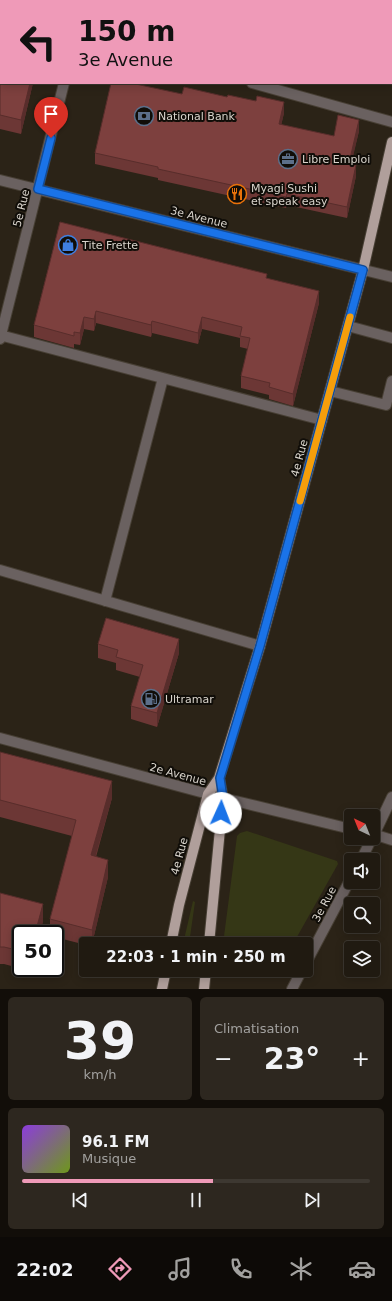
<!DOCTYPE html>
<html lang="fr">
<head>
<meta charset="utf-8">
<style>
  body { margin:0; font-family:"DejaVu Sans",sans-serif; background:#2d271f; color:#f1f3f6; height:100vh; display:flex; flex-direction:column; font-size:15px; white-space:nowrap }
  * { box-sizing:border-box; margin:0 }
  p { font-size:13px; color:#a2a19f }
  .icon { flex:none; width:22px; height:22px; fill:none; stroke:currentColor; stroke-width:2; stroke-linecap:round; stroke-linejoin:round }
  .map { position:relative; height:989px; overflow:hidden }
  .drawer { display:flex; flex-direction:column; gap:8px; padding:8px; background:#120e09; flex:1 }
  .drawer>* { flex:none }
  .top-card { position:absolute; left:0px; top:0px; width:392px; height:84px; box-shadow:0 2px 10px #0003,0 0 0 1px #3d3831; background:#ef9ab8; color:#111; overflow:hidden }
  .needle { width:26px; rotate:317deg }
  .fabs { position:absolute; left:344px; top:809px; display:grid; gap:8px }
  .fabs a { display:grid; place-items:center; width:36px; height:36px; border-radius:4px; background:#201a11; box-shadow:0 2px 10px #0003,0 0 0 1px #3d3831; font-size:20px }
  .speed { position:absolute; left:12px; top:925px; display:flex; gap:8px; font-size:20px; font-weight:700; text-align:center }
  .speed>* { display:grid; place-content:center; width:52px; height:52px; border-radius:50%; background:#201a11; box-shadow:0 2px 10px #0003,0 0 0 1px #3d3831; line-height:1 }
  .speed .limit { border:2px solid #111; border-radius:6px; background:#fff; color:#111 }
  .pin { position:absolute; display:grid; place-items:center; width:34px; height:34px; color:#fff; margin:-41px -17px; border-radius:50% 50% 50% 0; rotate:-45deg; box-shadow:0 0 4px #0007 }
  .pin .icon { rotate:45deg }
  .me { position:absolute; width:44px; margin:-22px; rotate:2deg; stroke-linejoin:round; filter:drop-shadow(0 0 3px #0008) }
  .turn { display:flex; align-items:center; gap:14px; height:84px; padding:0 12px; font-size:18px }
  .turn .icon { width:52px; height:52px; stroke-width:2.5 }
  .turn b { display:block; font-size:28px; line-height:34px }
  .big { font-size:30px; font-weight:600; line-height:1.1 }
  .drawer .widget { flex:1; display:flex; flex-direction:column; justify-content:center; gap:6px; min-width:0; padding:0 14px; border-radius:6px; background:#2d271f }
  .drawer .dial { align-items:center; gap:0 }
  .dial b { font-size:52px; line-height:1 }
  .song { display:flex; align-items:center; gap:12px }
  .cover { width:48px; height:48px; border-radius:6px; background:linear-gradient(135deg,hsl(270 70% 55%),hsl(80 70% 35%)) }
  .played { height:4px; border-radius:2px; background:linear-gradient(90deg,#ef9ab8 55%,#3d3831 55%) }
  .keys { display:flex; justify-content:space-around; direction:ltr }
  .heat { display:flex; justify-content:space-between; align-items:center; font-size:22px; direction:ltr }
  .drawer .tiles { flex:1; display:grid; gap:8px; grid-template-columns:1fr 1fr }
  .widget:last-child { grid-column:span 2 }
  .trip { position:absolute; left:79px; top:937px; width:234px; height:40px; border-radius:4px; background:#201a11; box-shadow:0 2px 10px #0003,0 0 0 1px #3d3831; font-weight:600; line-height:40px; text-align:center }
  .menu { display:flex; height:64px; justify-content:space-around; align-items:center; background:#0d0a07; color:#a2a19f }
  .menu .icon { width:28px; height:28px }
  .menu .selected { color:#ef9ab8 }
  .menu b { font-size:18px; color:#f1f3f6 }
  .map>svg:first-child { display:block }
  .green { fill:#353716 }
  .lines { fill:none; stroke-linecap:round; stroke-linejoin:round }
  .minor-casing { stroke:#473f34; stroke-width:12 }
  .major-casing { stroke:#473f34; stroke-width:12 }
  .minor { stroke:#6a6160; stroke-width:10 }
  .major { stroke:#b09f9b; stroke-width:10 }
  .wall { fill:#6c3735 }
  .shaded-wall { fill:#582d2b }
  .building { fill:#7d403e; stroke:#582d2b }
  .route-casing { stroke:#114b97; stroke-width:10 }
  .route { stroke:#1a73e8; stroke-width:7 }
  .slow { stroke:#f59e0b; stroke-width:7 }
  .labels { text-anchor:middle; stroke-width:4; stroke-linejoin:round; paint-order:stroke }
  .poi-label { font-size:11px; fill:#d9d4cc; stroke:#100d08; text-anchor:start }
  .street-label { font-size:11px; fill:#d9d4cc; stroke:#100d08 }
</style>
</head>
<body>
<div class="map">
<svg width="392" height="989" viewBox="0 0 392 989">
  <rect width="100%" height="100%" fill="#2b2317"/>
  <path class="green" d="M247,831L337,861L338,864L293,944H223L237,836L240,833Z
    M193,901L195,902L189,944H183Z"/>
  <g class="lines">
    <defs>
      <path id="minor" d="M85,1V0
        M253,1V0
        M0,22L1,23
        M252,83L392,122
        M0,180L392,277
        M348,326L392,338
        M0,335L322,420
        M0,339L64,83
        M330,391L386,405L392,381
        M0,570L260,646
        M105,601L163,378
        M0,738L223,798L351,829
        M373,834L392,840
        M373,837L392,797
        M361,860L372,838
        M306,963L351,878
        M292,989L302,970"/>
      <path id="major" d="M171,944L179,905L208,794L219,778L260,646L363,270L392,142
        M209,944L223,798L219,778
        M162,989L166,970
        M204,989L206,970"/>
    </defs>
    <use href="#minor" class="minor-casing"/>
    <use href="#major" class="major-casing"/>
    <use href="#minor" class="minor"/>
    <use href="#major" class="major"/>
  </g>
  <path class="wall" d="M0,27L33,83L21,134L0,129Z
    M182,94L284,113L281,125L334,136L359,131L351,163L356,176L347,218L287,205L286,208L158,180V178L95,164V153Z
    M60,222L267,278L319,303L293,406L269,399V395L241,388V376L248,349L240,347V338L202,329L198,344L152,333L151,337L96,323L94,331L84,329L80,345L74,344V348L34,337V325Z
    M98,644L179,653L157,727L131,719V706L140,677L116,670V663L98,658Z
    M0,752L112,798L96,857L108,877L92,944H86V945L55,937V934H50V919L72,836L0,817Z
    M0,893L43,921L40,934H21V968H31L30,971L4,964H0Z"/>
  <path class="shaded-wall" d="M30,83H33L21,134V120Z
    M284,102V113L279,135V124Z
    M359,120V131L349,174V163Z
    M356,165V176L347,218V207Z
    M287,194V205L286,208V197Z
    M319,291V303L293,406V394Z
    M96,311V323L94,331V319Z
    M84,317V329L80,345V333Z
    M202,317V329L198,344V333Z
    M152,321V333L151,337V325Z
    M179,639V653L157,727V713Z
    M112,781V798L91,872V855Z
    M108,860V877L92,944V930Z
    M43,904V921L40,934H35Z"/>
  <path class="building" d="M0,27H1V83H30L21,120L0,115Z
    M111,83H131L182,94L184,87L227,97L228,95L256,101L257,96L284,102L279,124L334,136L338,115L359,120L349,163L356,165L347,207L287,194L286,197L158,169V167L95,153Z
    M60,222L267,274L266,278L319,291L293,394L269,387L270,383L241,376L250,338L240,336L242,327L202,317L198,333L152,321L151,325L96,311L94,319L84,317L80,333L74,332V336L34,325Z
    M106,618L179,639L157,713L131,706L143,665L116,657L118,650L98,644Z
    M0,752L112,781L91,855L108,860L92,930L50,919L76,820L0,800Z
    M0,893L43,904L35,934H21V951L4,947H0Z"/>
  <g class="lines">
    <defs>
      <path id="route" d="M51,138L38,189L363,270L260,646L220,778L223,798L221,813"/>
    </defs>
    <use href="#route" class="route-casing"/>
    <use href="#route" class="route"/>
    <path class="slow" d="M300,501L350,317"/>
  </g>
  <defs>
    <symbol id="bank-ring" viewBox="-11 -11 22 22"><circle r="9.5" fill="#100d08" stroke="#5c6f8a" stroke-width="1.5"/><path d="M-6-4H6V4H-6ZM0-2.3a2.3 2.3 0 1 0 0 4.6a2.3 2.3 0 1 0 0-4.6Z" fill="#5c6f8a"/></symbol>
    <symbol id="office-ring" viewBox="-11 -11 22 22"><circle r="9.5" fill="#100d08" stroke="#5c6f8a" stroke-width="1.5"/><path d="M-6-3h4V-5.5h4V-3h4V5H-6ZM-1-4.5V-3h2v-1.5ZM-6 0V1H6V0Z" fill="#5c6f8a"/></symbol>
    <symbol id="restaurant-ring" viewBox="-11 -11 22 22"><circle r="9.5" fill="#100d08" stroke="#e8710a" stroke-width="1.5"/><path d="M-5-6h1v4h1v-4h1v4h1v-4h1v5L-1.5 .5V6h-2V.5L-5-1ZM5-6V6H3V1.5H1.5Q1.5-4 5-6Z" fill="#e8710a"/></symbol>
    <symbol id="shop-ring" viewBox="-11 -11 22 22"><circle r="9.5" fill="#100d08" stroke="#3f7fe0" stroke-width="1.5"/><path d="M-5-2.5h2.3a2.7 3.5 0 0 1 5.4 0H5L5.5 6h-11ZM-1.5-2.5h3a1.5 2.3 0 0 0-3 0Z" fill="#3f7fe0"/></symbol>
    <symbol id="fuel-ring" viewBox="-11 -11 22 22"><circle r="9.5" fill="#100d08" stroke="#5c6f8a" stroke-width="1.5"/><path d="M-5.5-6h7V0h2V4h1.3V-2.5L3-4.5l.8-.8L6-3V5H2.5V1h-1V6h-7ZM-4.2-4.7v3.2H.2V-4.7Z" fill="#5c6f8a"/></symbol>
  </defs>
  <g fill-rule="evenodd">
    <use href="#bank-ring" x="133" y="105" width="22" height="22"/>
    <use href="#office-ring" x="277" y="148" width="22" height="22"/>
    <use href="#restaurant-ring" x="226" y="183" width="22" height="22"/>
    <use href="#shop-ring" x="57" y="234" width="22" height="22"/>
    <use href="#fuel-ring" x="140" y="688" width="22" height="22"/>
  </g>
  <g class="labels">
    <g class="poi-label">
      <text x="158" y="120">National Bank</text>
      <text x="302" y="163">Libre Emploi</text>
      <text x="251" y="192">Myagi Sushi<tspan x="251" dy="13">et speak easy</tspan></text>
      <text x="82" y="249">Tite Frette</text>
      <text x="165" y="703">Ultramar</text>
    </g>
    <g class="street-label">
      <text transform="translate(21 208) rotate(-76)" y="4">5e Rue</text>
      <text transform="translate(199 217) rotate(14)" y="4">3e Avenue</text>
      <text transform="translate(299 458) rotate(-75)" y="4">4e Rue</text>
      <text transform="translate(178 774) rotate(15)" y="4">2e Avenue</text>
      <text transform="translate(179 856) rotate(-75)" y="4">4e Rue</text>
      <text transform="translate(324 904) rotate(-62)" y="4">3e Rue</text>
    </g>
  </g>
</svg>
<div class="fabs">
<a><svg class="needle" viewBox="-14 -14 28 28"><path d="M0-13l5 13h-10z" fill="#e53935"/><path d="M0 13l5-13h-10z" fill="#a2a19f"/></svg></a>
<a><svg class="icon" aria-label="sound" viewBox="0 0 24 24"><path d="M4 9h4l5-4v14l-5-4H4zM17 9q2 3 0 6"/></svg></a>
<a><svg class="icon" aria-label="search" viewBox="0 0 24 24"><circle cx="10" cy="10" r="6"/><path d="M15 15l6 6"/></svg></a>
<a><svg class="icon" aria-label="layers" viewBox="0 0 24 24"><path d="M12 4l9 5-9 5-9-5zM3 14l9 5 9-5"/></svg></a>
</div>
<div class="speed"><div class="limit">50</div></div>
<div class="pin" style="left:51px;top:138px;background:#d93025"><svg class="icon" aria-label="arrive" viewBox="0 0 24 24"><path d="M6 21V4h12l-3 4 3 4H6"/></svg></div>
<svg class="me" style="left:221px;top:813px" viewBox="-20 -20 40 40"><circle r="19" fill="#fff"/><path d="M0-13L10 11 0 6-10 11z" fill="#1a73e8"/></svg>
<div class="trip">22:03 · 1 min · 250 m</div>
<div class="top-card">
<div class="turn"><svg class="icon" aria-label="left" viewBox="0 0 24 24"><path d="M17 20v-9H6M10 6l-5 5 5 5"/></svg><div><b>150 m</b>3e Avenue</div></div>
</div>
</div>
<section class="drawer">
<div class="tiles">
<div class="widget dial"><b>39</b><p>km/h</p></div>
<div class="widget"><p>Climatisation</p>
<div class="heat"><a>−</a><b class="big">23°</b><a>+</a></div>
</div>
<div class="widget">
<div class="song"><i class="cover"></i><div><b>96.1 FM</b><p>Musique</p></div></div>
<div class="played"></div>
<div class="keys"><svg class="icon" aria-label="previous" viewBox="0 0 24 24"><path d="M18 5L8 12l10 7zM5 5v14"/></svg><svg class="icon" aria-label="pause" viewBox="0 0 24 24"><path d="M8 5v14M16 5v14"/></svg><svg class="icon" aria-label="next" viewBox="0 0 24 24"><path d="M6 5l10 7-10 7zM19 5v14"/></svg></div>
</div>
</div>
</section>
<nav class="menu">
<b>22:02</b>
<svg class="icon selected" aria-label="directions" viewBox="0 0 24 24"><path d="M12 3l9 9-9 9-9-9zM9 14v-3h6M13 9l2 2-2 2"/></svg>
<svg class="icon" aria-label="music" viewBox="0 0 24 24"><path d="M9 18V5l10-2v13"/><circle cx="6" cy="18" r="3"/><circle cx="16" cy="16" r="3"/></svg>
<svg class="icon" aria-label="phone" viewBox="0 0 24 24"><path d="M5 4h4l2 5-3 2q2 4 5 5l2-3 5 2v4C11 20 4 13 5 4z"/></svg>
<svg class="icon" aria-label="climate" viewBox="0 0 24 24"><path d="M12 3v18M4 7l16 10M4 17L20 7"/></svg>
<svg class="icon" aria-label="car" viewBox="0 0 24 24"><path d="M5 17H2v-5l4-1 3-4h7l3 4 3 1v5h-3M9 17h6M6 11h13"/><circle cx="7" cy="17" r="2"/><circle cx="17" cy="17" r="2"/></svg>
</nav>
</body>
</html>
